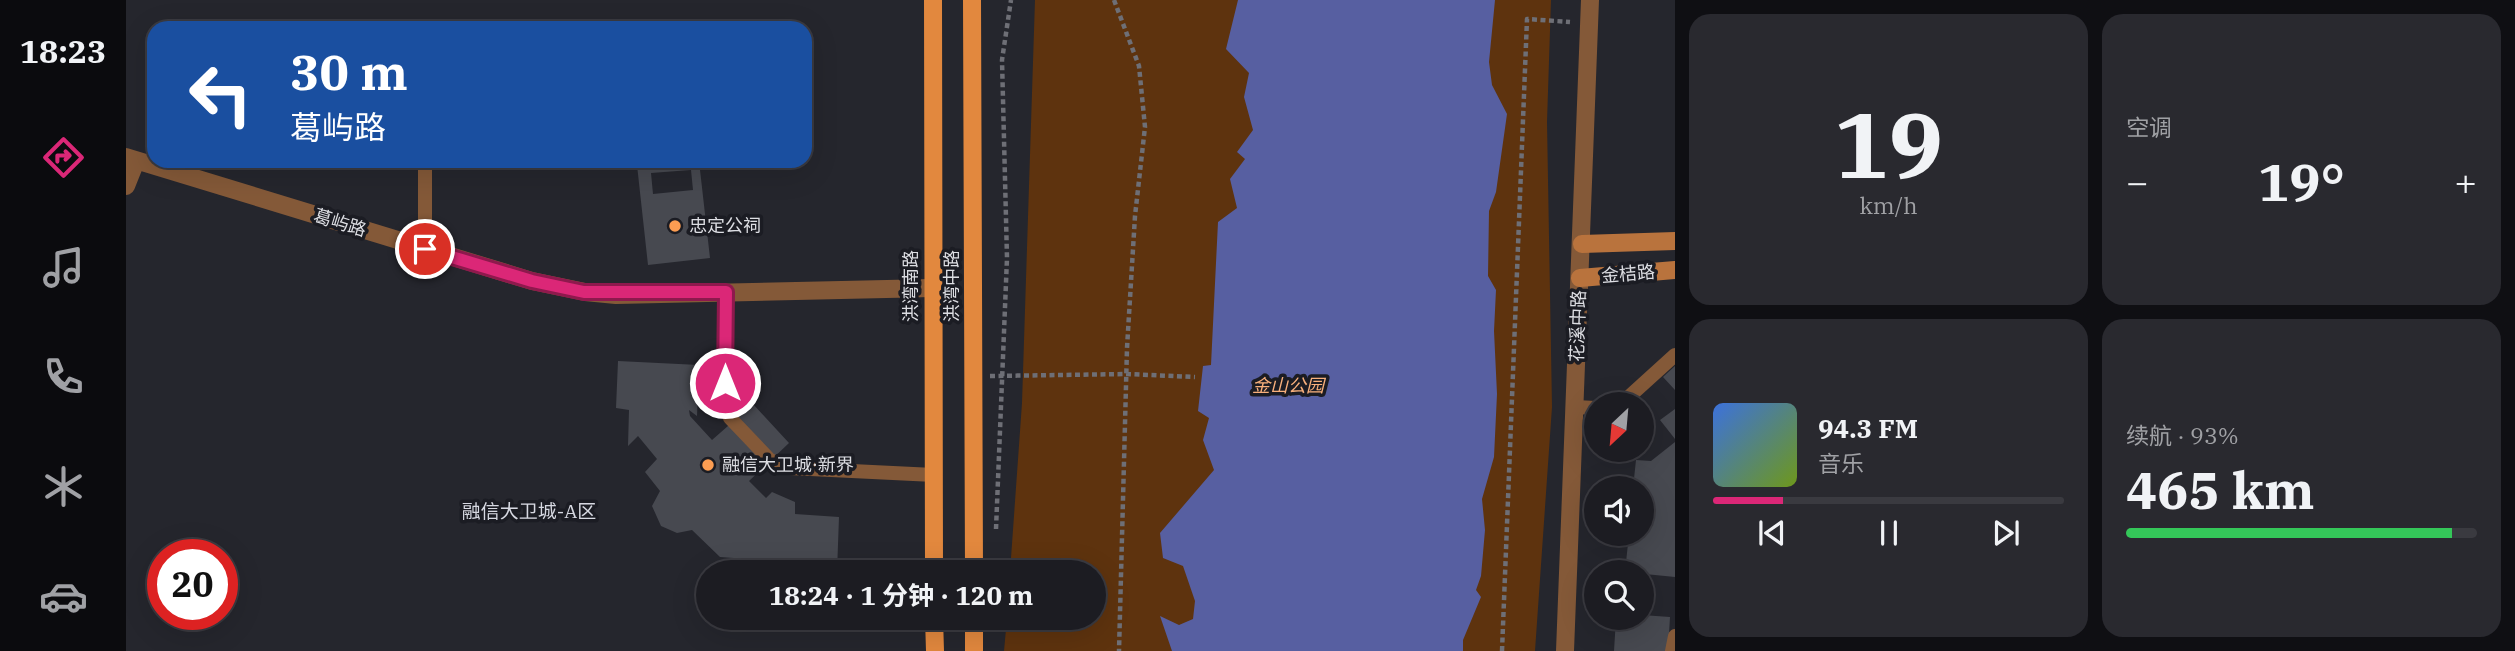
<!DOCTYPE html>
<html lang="zh">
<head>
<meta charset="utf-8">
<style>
  body { margin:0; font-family:"IBM Plex Serif","Noto Sans SC",serif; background:#29292f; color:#f1f3f6; height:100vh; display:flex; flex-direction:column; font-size:26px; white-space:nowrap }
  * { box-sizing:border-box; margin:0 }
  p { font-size:23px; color:#a0a1a5 }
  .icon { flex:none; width:38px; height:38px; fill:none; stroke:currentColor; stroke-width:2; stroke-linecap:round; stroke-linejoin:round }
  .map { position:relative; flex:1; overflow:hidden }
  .side { display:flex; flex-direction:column; gap:14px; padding:14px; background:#0f0f13; width:840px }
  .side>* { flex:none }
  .hud { position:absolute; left:21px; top:21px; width:665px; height:147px; border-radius:21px; box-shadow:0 7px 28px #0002,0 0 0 2px #3a3a40; background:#1a4fa0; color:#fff; overflow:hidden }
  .needle { width:46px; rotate:206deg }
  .buttons { position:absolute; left:1458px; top:392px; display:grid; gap:14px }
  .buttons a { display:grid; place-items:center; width:70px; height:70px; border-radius:50%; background:#1c1c22; box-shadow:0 7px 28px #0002,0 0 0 2px #3a3a40; font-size:35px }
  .speed { position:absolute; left:21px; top:539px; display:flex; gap:14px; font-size:35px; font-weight:700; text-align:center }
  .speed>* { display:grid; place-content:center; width:91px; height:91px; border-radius:50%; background:#1c1c22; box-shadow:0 7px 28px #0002,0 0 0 2px #3a3a40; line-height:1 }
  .speed .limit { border:10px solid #d22; background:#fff; color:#111 }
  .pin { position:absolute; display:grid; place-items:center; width:60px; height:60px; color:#fff; margin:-30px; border:4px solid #fff; border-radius:50%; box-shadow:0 2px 7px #0007 }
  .me { position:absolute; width:77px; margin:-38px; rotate:0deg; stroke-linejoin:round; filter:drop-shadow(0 0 5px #0008) }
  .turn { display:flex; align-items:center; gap:24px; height:147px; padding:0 28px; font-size:32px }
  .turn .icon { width:91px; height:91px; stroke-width:2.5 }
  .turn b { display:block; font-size:49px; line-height:60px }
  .big { font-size:52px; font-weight:700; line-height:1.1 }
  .side .tile { flex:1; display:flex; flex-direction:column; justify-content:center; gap:10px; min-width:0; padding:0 24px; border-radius:21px; background:#29292f }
  .side .dial { align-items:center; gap:0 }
  .dial b { font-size:91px; line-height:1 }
  .song { display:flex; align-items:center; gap:21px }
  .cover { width:84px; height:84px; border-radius:10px; background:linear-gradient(135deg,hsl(220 70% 55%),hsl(80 70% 35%)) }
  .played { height:7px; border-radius:4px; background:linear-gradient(90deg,#db2777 20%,#3a3a40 20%) }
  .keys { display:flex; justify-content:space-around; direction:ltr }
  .heat { display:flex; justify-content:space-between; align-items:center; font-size:38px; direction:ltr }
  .charge { height:10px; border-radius:5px; background:linear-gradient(90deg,#34c759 93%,#3a3a40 0) }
  .side .tiles { flex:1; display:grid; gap:14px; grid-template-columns:repeat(2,1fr) }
  .trip { position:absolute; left:570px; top:560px; width:410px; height:70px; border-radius:35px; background:#1c1c22; box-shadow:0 7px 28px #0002,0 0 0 2px #3a3a40; font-weight:700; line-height:70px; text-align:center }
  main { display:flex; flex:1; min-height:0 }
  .tabs { display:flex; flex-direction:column; width:126px; justify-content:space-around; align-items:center; background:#0b0b0e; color:#a0a1a5 }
  .tabs .icon { width:49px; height:49px }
  .tabs .active { color:#db2777 }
  .tabs b { font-size:32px; color:#f1f3f6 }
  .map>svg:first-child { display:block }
  .green { fill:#5e330e }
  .water { fill:#575fa1 }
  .building { fill:#474950; fill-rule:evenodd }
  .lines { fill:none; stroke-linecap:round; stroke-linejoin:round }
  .path { stroke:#6e6f76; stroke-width:4.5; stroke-dasharray:5 3.5; stroke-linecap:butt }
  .service { stroke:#845938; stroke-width:14 }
  .tertiary { stroke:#845938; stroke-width:18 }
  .secondary { stroke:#b9733d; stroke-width:18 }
  .primary { stroke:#e2883e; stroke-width:18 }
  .route-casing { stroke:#8e194d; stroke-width:18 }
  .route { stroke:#db2777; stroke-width:12 }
  .poi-dot { fill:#fc9d52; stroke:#1b1c23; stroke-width:2.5 }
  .labels { text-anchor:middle; stroke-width:7; stroke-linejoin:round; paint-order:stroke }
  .street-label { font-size:18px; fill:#dddee3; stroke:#1b1c23 }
  .poi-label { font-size:18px; fill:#dddee3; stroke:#1b1c23; text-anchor:start }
  .park-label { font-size:18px; font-style:italic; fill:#f8b07c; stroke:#1b1c23 }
  .neighbourhood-label { font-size:19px; fill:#d6d8e1; stroke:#1b1c23 }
</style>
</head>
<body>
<main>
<nav class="tabs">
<b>18:23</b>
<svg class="icon active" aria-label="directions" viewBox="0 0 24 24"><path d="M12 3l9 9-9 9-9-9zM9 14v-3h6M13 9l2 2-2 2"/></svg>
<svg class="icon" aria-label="music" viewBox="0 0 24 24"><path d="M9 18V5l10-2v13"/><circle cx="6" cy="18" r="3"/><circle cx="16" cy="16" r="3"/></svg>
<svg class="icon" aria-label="phone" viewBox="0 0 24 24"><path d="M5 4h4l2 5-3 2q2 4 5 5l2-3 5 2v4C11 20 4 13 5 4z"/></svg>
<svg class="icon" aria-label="climate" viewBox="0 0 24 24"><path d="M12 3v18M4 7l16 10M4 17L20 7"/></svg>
<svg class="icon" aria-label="car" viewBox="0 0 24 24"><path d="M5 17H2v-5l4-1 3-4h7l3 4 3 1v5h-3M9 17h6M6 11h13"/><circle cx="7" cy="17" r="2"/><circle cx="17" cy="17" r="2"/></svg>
</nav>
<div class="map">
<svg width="1549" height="651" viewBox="0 0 1549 651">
  <rect width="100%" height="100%" fill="#25262d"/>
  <path class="green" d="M909,0H1425L1421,122L1426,407L1409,651H878L881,618H968V572H884L896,403Z"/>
  <path class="water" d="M1112,0H1369L1363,62L1366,85L1381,114L1370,192L1363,211L1362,276L1370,290L1368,331L1371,394L1368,457L1356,499L1359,530L1355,576L1350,590L1355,597L1337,640V651H1046L1034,616L1053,625L1067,619L1069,601L1057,566L1037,558L1034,533L1088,470L1077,440L1083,418L1072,411L1077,366L1085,365L1092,222L1111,208L1104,179L1119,159L1111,152L1127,130L1118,97L1123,73L1100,49Z"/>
  <path class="building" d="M547,161H573L584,258L522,265L511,165ZM565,170L567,190L527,194L525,173Z
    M492,361L573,365L571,416L563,410L564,416L586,440L627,404L663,443L623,481L640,498L646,492L669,502V514L713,517L711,572H647V561L594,557L566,530L551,533L535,526L526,506L534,491L519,472L531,459L512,436L502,446L503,410L490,408Z
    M1549,366V390L1537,377Z
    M1549,409V439L1534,420Z
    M1549,442V577L1499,572L1503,534H1516V488H1507L1510,460L1525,461Z
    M1516,615L1544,617L1542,651H1488L1490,618H1516Z
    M647,618H709V628L647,623Z"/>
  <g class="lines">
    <path class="path" d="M988,0L1013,66L1019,127L1009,216L1001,348L993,651
      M864,376L1001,374L1069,377
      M870,529L881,258L876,60L885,0
      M1376,651L1401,19L1444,22"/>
    <path class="service" d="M299,161V249
      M600,292L599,383L604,418L644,460L664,468L808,475
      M1495,404L1549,355
      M1449,407L1470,408
      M1546,651L1549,636"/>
    <path class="tertiary" d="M0,157L406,281L459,292L490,295L806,288
      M0,186L10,161
      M1439,651L1464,0"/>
    <path class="secondary" d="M1456,244L1549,241
      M1454,278L1549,270"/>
    <path class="primary" d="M807,0L808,572
      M846,0L848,572
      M808,618L809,651
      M848,651V618"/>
  </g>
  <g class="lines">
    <defs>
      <path id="route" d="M299,249L406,281L458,292H600L599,383"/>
    </defs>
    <use href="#route" class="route-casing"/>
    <use href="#route" class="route"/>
  </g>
  <g class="poi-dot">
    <circle cx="549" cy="226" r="7"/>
    <circle cx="582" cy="465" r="7"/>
  </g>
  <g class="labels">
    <g class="street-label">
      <text transform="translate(214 223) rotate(17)" y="6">葛屿路</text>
      <text transform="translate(1502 274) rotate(-5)" y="6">金桔路</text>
      <text transform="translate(785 286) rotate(-90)" y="6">洪湾南路</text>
      <text transform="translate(826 286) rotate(-90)" y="6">洪湾中路</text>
      <text transform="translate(1452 326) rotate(-88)" y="6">花溪中路</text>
    </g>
    <g class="poi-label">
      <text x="563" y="232">忠定公祠</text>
      <text x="596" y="471">融信大卫城·新界</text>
    </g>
    <g class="park-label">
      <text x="1162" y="392">金山公园</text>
    </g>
    <g class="neighbourhood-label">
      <text x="403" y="518">融信大卫城-A区</text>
    </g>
  </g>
</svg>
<div class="buttons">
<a><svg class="needle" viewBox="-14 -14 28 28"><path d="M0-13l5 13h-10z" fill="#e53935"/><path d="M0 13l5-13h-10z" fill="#a0a1a5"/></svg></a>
<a><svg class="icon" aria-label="sound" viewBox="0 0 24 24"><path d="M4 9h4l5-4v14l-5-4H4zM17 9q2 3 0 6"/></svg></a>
<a><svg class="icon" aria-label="search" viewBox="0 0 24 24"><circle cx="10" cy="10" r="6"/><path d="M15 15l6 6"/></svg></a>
</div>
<div class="speed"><div class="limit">20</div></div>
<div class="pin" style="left:299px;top:249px;background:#d93025"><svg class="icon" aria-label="arrive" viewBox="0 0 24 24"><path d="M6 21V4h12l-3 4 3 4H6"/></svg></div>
<svg class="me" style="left:599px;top:383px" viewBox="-20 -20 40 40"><circle r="17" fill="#db2777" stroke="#fff" stroke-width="3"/><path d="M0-11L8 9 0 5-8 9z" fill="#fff"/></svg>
<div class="trip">18:24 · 1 分钟 · 120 m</div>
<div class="hud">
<div class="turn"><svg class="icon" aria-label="left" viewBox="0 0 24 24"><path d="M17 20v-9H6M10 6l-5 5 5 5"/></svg><div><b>30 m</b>葛屿路</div></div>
</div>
</div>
<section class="side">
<div class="tiles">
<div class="tile dial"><b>19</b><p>km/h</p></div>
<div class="tile"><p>空调</p>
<div class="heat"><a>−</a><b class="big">19°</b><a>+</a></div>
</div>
<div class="tile">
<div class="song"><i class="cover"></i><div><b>94.3 FM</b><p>音乐</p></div></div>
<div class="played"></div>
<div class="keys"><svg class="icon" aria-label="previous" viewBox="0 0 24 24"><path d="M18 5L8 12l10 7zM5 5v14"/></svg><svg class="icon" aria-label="pause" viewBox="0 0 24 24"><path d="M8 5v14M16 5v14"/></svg><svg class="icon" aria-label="next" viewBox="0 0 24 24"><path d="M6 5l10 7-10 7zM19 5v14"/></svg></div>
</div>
<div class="tile"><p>续航 · 93%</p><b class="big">465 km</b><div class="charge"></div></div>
</div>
</section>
</main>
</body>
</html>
